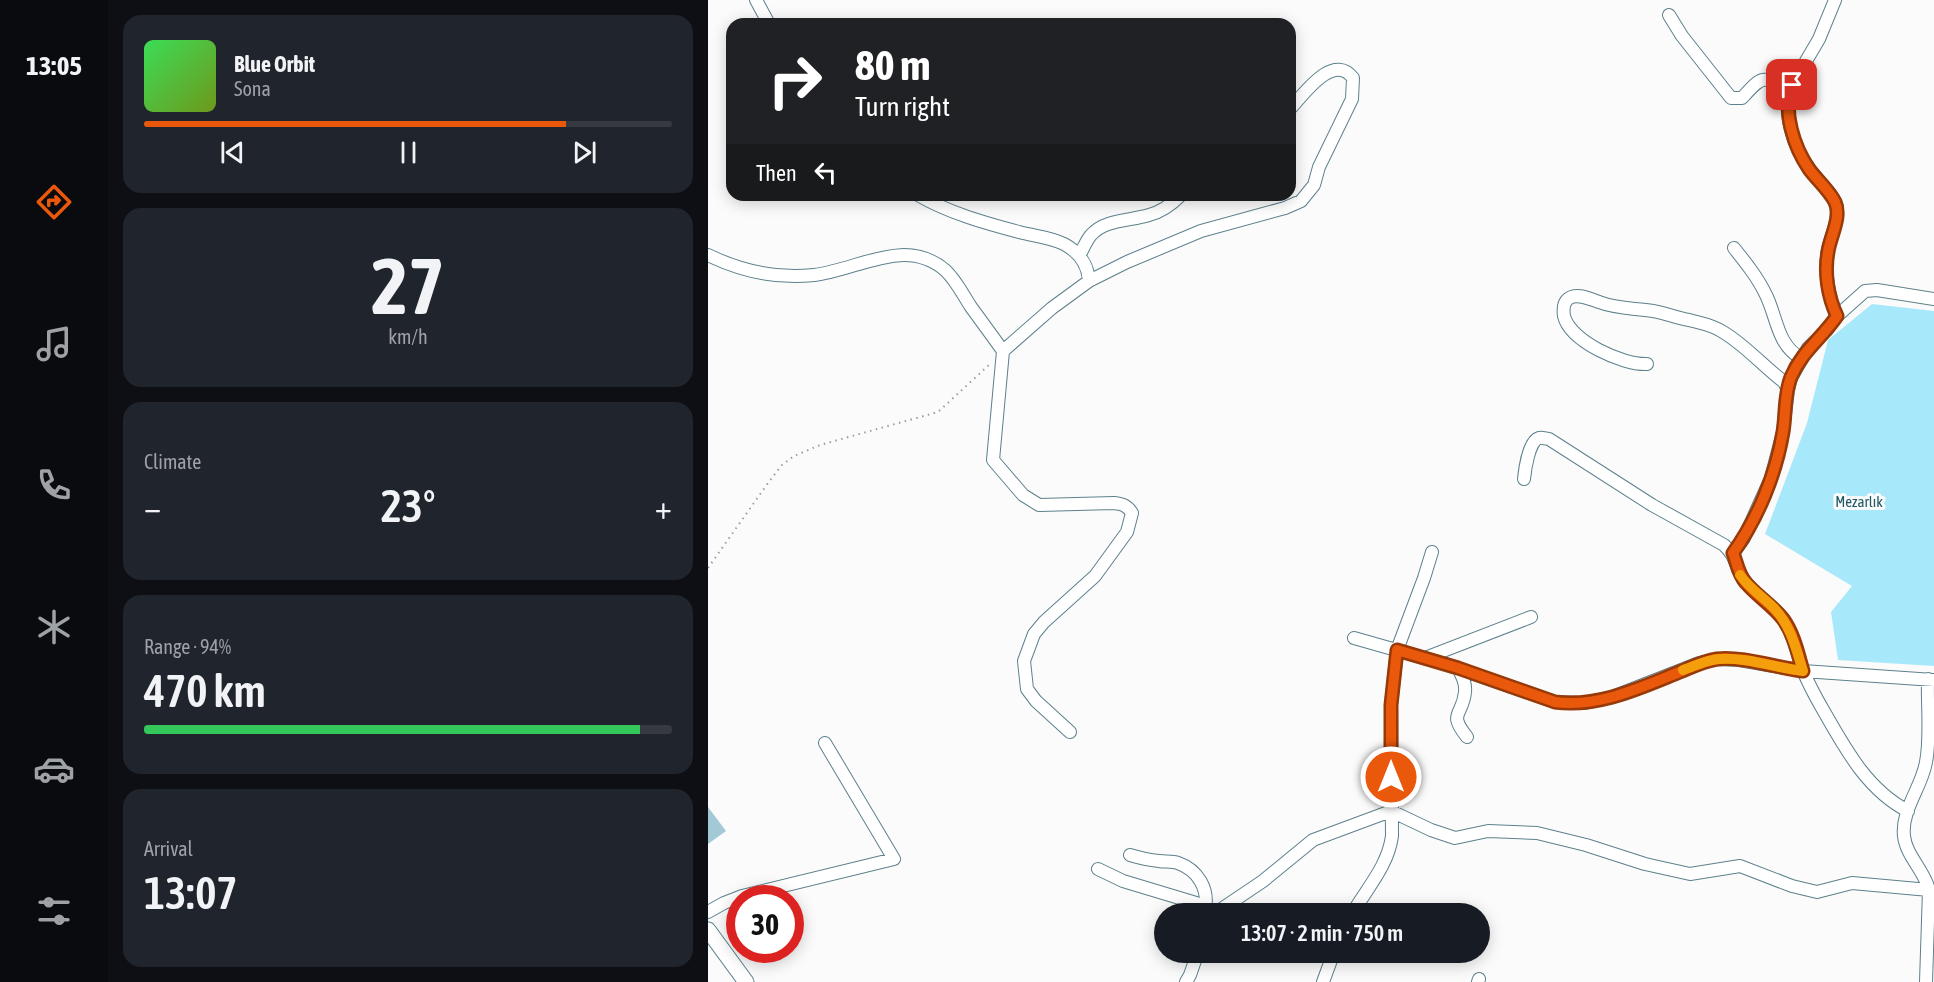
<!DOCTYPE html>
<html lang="en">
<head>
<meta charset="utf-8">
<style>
  body { margin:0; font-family:"Asap Condensed",sans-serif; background:#20242c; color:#f1f3f6; height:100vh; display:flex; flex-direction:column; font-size:22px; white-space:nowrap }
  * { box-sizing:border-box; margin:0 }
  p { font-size:20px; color:#9ea1a6 }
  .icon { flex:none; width:33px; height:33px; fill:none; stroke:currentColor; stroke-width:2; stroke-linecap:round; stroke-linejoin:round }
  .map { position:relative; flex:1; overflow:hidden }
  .details { display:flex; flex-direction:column; gap:15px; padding:15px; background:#0d0f14; width:600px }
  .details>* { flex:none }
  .hud { position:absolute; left:18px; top:18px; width:570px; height:183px; border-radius:18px; box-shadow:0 3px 15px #0003; background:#202124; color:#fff; overflow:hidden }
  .speed { position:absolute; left:18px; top:885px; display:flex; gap:12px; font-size:30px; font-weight:700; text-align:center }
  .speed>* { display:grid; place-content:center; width:78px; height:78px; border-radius:50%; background:#171b24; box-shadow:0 3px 15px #0003; line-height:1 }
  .speed .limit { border:9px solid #d22; background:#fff; color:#111 }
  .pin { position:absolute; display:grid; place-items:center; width:51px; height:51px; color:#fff; margin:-26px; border-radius:12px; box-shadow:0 3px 9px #0006 }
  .me { position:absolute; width:66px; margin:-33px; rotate:0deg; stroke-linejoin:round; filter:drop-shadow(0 0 4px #0008) }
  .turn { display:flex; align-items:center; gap:21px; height:126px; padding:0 30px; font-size:27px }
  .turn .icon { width:78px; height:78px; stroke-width:2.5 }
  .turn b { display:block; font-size:42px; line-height:51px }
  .then { display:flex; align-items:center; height:57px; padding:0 30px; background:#0003; gap:12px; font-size:22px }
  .big { font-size:45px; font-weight:600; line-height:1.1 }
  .details .tile { flex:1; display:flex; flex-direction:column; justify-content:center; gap:9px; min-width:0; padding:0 21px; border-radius:18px; background:#20242c }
  .details .dial { align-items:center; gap:0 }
  .dial b { font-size:78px; line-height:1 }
  .song { display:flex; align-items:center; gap:18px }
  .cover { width:72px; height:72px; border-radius:9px; background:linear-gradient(135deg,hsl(130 70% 55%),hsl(80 70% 35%)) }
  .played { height:6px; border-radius:3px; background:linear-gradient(90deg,#ea580c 80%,#363941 80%) }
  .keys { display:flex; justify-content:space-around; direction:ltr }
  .heat { display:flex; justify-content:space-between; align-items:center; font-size:33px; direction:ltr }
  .charge { height:9px; border-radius:4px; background:linear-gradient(90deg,#34c759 94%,#363941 0) }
  .trip { position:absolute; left:446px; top:903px; width:336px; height:60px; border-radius:30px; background:#171b24; box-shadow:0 3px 15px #0003; font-weight:600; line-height:60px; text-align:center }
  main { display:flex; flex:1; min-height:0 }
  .dock { display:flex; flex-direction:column; width:108px; justify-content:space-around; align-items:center; background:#090b0e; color:#9ea1a6 }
  .dock .icon { width:42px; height:42px }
  .dock .selected { color:#ea580c }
  .dock b { font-size:27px; color:#f1f3f6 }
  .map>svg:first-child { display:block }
  .green { fill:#a8e8fb }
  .building { fill:#a2c9d5 }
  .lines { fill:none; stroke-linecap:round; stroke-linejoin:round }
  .minor-casing { stroke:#5c818c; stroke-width:14 }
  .major-casing { stroke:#5c818c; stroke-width:17 }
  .path { stroke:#989fa1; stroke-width:2; stroke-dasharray:1.5 4.5; stroke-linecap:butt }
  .minor { stroke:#fff; stroke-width:12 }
  .major { stroke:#fff; stroke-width:15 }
  .route-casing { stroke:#983908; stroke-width:15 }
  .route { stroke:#ea580c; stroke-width:10 }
  .slow { stroke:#f59e0b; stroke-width:10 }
  .labels { text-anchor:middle; stroke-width:6; stroke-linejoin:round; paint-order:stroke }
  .park-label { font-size:15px; fill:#1f5765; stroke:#fbfbfb }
</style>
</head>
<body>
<main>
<nav class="dock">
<b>13:05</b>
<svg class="icon selected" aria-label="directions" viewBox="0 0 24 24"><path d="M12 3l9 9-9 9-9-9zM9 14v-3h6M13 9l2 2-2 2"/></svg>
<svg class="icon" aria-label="music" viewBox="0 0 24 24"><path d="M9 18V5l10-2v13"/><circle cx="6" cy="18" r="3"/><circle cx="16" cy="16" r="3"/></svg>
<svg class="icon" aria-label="phone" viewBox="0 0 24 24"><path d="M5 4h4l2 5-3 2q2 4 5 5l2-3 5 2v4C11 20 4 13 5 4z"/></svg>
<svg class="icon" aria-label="climate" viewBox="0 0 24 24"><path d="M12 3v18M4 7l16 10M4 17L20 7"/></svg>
<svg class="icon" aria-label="car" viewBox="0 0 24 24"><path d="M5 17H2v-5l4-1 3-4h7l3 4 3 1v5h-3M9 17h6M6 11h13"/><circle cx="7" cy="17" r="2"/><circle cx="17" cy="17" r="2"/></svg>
<svg class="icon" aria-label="filters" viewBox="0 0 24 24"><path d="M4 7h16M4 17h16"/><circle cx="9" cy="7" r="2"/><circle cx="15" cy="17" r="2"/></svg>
</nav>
<section class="details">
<div class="tile">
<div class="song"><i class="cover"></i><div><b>Blue Orbit</b><p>Sona</p></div></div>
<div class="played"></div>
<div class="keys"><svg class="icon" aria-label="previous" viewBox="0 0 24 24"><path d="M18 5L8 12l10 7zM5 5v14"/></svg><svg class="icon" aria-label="pause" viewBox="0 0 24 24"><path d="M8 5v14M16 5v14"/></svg><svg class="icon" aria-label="next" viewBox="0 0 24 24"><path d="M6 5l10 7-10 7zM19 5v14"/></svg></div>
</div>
<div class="tile dial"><b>27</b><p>km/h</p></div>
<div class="tile"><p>Climate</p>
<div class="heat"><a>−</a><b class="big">23°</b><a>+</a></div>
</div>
<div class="tile"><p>Range · 94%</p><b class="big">470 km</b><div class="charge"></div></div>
<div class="tile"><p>Arrival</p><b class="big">13:07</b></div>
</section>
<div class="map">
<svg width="1226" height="982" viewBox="0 0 1226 982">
  <rect width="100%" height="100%" fill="#fbfbfb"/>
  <path class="green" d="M1164,304L1226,311V666L1130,660L1123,612L1144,586L1057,534L1099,423L1120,340Z"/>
  <path class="building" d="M0,807L18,831L0,844Z"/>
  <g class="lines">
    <defs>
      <path id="minor" d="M48,0L61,24
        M1127,0L1111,39L1084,85C1073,112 1086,149 1103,171C1110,181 1124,192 1128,204C1132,219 1123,235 1120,249C1116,271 1120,296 1129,316
        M961,15L974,36L1023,98H1034C1055,75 1055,74 1081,93
        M210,195C241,213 277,223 311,232C326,236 342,237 356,244C371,252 380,265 381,281L344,308L295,351
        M1026,248C1038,263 1050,278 1058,295C1069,317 1069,345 1093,358
        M0,255C33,271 70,279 106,275C150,270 197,236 237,270C248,280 255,295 263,307C274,322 285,337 295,351L285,460L315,495L331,505L406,503C414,504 419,505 424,513L419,532L387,576L336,622L326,634L316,661L319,689L328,701L362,732
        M371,256C375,249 378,241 383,235C397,219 422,221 441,215C453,212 464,204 473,195
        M381,281L419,262L493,231L577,208L593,201L606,185L611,167L644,99L645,78C625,52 596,94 582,109
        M939,364C914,365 862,341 856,316C855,309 855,303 860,299C868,292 882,299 891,302C909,309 926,308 945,311C957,313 969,318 981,320C992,323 1005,325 1015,332C1037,345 1055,366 1076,382L1080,390
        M816,479C817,469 821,441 831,438C834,437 838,439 841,439L944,505L1016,545C1030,558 1026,567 1036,580C1048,596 1067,605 1078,623C1086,638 1089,654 1095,670C1101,686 1110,701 1118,715C1139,752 1161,791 1200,811
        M1025,553L1036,538L1063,478L1075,432L1080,390L1083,378L1100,348L1119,330L1129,316L1157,291L1169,290L1226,299
        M646,638L734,663L847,702L877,703L904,697L991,663L1010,659L1031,660L1095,671L1226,680
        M717,658L823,617
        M750,668C754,676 758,683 757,692C755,716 739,712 759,737
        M422,855C432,858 441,860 451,861C457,862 464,861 470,863C490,870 501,889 497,909
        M390,869L415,881L488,903L497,909L500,914
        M0,912L16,903L34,896L186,859L117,743
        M506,914L555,881L605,840L683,811L723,830L747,838L780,831L829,833L878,845L937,864L982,874L1032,866L1084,886L1109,892L1144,883L1221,890
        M644,914C659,888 680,866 684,836L683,705L689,650L716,578L724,552
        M478,982L482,975L490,952
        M615,982L626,952
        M770,982L771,979
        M1218,982L1221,890C1217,871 1198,856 1196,836C1193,810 1214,787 1218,762C1223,737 1219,704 1220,679"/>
      <path id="major" d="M0,930L38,982"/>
    </defs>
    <use href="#minor" class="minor-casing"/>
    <use href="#major" class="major-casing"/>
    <path class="path" d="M0,568L60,483L74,465L86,456L112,445L230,412L282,364"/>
    <use href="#minor" class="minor"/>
    <use href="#major" class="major"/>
  </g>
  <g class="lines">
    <defs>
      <path id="route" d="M683,777V705L689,650L750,668L847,702C891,708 934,687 974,671C986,666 996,661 1009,659C1034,656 1070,668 1095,671C1090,654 1086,634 1075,619C1064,605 1049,596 1038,583C1030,574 1029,563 1025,553C1050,518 1068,474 1075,432C1078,414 1076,394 1083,377C1094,351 1114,338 1129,316C1120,297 1116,273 1120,252C1122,237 1134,217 1127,202C1121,190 1109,180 1101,169C1086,147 1074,111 1084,85"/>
    </defs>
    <use href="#route" class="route-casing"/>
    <use href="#route" class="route"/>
    <path class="slow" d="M975,670C987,666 998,660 1011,659C1039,657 1068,668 1095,671C1088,649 1083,626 1066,608C1055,597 1041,588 1032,575"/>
  </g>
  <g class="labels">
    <g class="park-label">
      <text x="1151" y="507">Mezarlık</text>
    </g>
  </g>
</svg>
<div class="speed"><div class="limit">30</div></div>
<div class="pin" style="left:1084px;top:85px;background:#d93025"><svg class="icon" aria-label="arrive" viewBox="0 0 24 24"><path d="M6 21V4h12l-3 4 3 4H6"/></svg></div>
<svg class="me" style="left:683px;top:777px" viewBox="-20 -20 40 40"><circle r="17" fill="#ea580c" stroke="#fff" stroke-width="3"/><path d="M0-11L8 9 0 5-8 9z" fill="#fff"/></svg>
<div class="trip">13:07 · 2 min · 750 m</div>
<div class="hud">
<div class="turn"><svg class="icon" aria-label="right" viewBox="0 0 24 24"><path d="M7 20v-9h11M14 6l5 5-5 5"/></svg><div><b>80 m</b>Turn right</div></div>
<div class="then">Then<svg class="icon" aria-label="left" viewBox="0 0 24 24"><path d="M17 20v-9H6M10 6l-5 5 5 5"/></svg></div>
</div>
</div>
</main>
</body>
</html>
